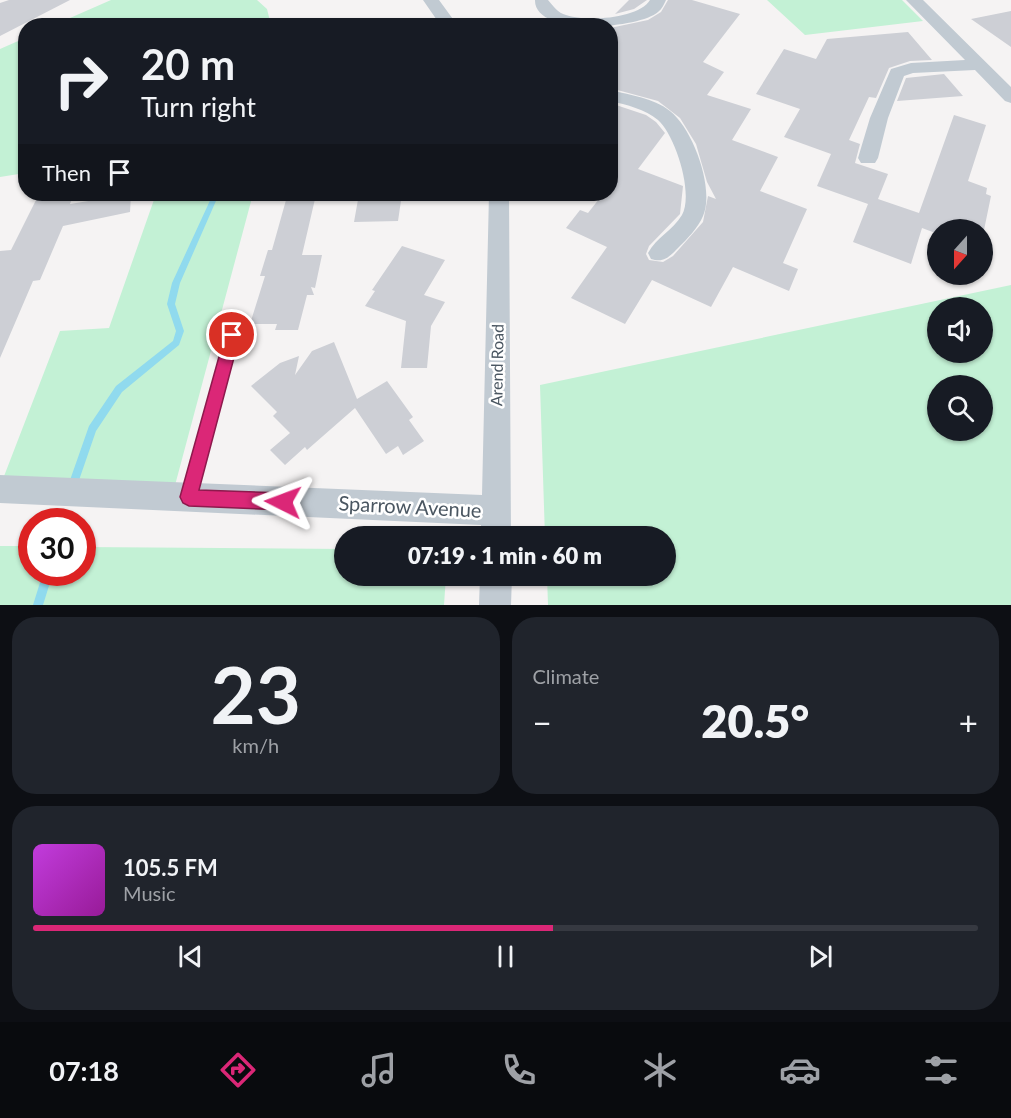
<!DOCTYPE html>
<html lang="en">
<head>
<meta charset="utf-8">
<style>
  body { margin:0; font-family:Lato,sans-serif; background:#20242c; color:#f1f3f6; height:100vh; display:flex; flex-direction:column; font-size:22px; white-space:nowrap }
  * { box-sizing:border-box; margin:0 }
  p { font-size:20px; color:#9ea1a6 }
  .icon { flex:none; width:33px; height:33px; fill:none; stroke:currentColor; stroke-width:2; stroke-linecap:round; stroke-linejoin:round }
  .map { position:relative; height:605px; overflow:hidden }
  .panel { display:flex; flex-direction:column; gap:12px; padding:12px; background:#0d0f14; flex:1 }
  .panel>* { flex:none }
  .guide { position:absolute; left:18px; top:18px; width:600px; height:183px; border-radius:24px; box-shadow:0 2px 4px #0004; background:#171b24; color:#f1f3f6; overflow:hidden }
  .needle { width:39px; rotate:201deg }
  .fabs { position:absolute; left:927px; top:219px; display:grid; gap:12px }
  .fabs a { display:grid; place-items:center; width:66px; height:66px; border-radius:50%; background:#171b24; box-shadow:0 2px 4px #0004; font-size:30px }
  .speed { position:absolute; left:18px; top:508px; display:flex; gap:12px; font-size:30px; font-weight:700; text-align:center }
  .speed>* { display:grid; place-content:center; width:78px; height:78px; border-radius:50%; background:#171b24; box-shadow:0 2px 4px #0004; line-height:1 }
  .speed .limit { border:9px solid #d22; background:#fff; color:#111 }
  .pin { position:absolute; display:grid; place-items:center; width:51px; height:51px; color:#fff; margin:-26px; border:3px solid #fff; border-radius:50%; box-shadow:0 2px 6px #0007 }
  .me { position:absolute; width:66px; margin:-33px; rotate:273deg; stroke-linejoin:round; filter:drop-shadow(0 0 4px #0008) }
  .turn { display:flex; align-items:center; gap:21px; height:126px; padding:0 24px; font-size:27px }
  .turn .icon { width:78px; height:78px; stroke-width:2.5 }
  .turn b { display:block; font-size:42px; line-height:51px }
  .then { display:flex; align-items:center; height:57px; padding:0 24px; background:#0003; gap:12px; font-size:22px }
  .big { font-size:45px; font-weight:800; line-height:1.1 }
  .panel .widget { flex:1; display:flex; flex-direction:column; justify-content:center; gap:9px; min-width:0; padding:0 21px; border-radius:24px; background:#20242c }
  .panel .dial { align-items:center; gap:0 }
  .dial b { font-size:78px; line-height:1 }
  .song { display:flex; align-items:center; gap:18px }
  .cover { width:72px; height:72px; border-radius:9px; background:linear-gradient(135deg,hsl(290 70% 55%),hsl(300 70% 35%)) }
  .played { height:6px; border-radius:3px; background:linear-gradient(90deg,#db2777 55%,#363941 55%) }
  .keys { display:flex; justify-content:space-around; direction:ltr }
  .heat { display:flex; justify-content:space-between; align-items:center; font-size:33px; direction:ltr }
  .panel .tiles { flex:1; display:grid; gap:12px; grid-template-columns:1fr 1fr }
  .widget:last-child { grid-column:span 2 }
  .trip { position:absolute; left:334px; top:526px; width:342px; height:60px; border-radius:30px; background:#171b24; box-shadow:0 2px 4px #0004; font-weight:800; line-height:60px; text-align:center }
  .tabs { display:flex; height:96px; justify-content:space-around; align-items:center; background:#090b0e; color:#9ea1a6 }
  .tabs .icon { width:42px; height:42px }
  .tabs .on { color:#db2777 }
  .tabs b { font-size:27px; color:#f1f3f6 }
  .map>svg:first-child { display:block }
  .green { fill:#c3f1d5; fill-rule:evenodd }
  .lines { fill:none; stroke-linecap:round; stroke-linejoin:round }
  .stream { fill:#90daee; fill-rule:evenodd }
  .building { fill:#cdcfd5 }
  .lane { fill:#c1cad2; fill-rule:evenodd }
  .street { fill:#c1cad2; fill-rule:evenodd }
  .route { fill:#db2777; stroke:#8e194d; stroke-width:1.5 }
  .labels { text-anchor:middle; stroke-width:5; stroke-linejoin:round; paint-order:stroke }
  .street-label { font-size:16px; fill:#4a5661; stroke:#fff }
  .near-street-label { font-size:20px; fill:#4a5661; stroke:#fff }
</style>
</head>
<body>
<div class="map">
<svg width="1011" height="605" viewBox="0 0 1011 605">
  <rect width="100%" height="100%" fill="#f5f3f3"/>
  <path class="green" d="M111,0H257L267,9L271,25H54Z
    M767,0H902L923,21L805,35Z
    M25,38V173L0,177V49Z
    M156,194H253L174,489L1,484L60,331L109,328Z
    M1011,285V605H548L547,576H666V537H545L540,385ZM938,308H982V352H938ZM938,386H982V430H938Z
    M0,546H31L32,573H82L83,547L345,549V576H446L444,605H0Z"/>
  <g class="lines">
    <path class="stream" d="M213,194H219L180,283L175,304L184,331L179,345L122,392L96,431L77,486L74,487L71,486L69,483L89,426L116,386L173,341L176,331L167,304L172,283Z
      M43,573H53L43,605H33Z"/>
  </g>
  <path class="building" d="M9,0H70L0,36V3Z
    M629,0H647L634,9L615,14Z
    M668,0H692L740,14L703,62L724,72L707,95L751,109L732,140L778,157L760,191L807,209L783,263L798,269L789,291L733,267L711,307L652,280L625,324L571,298L607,247L566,228L580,210L588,213L603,194H610V103L646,115L656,122L665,133L638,169L683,186L680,214L649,246L646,254L649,260L663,262L673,256L703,222L708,196L716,199L707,182L696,144L680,118L658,101L610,88V28L648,20L661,12Z
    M1011,11V47L971,19Z
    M908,32L932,60L910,61L889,68L876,98L869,97L849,140L860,144L855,163L888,174L878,199L919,213L954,115L986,125L968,181L987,188L986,194L991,196L984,230H938V234L922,228L911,264L853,242L868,204L817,186L831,154L784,137L800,109L756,94L784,49L816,59L827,39Z
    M944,74L963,96L897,101L906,78Z
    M39,194H74L70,204L131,194L130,212L63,226L40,280L33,281L0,358V251L11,250Z
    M359,194H402L398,221L354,222Z
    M315,199L302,255H322L315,288L311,287L314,295H307L298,330H275L277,324H250L265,276H260L268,250H272L286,200Z
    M402,246L445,260L424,295L445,302L431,326L427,368H401L406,321L365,306L375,291L372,290Z
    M334,342L357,399L387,381L413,417L409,420L424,441L403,455L398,446L386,454L355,408L307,450L305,447L285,465L270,450L290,433L273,416L277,412L251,386L280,363L299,356L295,375L312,351Z"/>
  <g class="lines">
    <path class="lane" d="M233,330L237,331L239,335L196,497L194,502L189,504L184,502L182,497L227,335L229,331Z"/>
    <path class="street" d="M423,0H439L458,26H441Z
      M535,0H548C553,6 558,13 566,15C585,22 639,19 650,0H666C664,4 662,9 658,12C639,29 534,37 535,0Z
      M906,0H923L1011,87V103L1005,101L975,70L913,73L904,76L888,118L878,158L875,163H861L858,158L870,118L891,69L911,63L965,60Z
      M610,90C630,95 654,98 670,111C693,129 715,189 703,216C698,228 687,239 678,248C669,257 664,263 651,259L648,253C656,238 673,230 682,215C694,193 675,135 658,120C645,109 627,105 610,101Z
      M489,194H509L511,537H481V525L0,503V475L482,495Z
      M480,576H512L511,605H479Z"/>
  </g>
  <path class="route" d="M232,329L240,335L199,490L283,493L289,496L292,502L289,508L283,510L189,506L183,503L180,497L225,335Z"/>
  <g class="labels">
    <g class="street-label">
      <text transform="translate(497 365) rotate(-89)" y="6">Arend Road</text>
    </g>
    <g class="near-street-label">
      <text transform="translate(410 507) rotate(3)" y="7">Sparrow Avenue</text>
    </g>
  </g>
</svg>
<div class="fabs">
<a><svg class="needle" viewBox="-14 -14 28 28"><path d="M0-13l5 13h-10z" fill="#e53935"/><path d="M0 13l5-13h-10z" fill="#9ea1a6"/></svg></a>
<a><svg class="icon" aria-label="sound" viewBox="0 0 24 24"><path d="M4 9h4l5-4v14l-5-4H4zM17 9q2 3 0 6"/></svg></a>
<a><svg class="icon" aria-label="search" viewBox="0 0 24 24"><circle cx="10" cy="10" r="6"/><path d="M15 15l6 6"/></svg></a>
</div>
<div class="speed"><div class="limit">30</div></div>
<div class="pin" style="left:232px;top:335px;background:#d93025"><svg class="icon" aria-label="arrive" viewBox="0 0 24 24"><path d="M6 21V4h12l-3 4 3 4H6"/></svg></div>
<svg class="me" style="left:283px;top:502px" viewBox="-20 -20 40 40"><path d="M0-17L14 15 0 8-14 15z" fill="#db2777" stroke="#fff" stroke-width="4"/></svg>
<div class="trip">07:19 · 1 min · 60 m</div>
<div class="guide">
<div class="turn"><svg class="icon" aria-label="right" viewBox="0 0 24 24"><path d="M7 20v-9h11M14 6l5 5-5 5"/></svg><div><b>20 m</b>Turn right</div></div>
<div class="then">Then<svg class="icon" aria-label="arrive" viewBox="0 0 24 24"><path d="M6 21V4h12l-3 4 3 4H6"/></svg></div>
</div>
</div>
<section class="panel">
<div class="tiles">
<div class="widget dial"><b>23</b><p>km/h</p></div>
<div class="widget"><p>Climate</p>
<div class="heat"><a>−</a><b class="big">20.5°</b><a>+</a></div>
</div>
<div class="widget">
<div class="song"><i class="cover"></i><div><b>105.5 FM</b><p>Music</p></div></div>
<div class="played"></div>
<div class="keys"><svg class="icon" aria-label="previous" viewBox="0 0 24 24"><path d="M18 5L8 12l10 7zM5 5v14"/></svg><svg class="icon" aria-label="pause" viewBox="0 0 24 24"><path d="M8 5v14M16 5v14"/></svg><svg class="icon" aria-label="next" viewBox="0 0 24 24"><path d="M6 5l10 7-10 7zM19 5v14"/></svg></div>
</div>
</div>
</section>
<nav class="tabs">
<b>07:18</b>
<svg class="icon on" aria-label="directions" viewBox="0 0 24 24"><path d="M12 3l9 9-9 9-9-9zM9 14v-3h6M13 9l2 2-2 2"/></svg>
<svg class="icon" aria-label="music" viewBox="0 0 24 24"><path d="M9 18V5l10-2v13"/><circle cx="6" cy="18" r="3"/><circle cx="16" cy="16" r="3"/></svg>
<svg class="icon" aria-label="phone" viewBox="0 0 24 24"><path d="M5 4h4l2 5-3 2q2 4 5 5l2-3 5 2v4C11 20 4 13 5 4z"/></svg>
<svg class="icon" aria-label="climate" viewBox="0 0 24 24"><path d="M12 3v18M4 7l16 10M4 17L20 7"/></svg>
<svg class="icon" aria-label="car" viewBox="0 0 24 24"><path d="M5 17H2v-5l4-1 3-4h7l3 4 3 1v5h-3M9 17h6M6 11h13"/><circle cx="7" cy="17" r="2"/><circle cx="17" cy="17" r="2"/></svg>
<svg class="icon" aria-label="filters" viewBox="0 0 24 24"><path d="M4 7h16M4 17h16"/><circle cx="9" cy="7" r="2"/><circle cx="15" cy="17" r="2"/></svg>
</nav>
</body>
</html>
